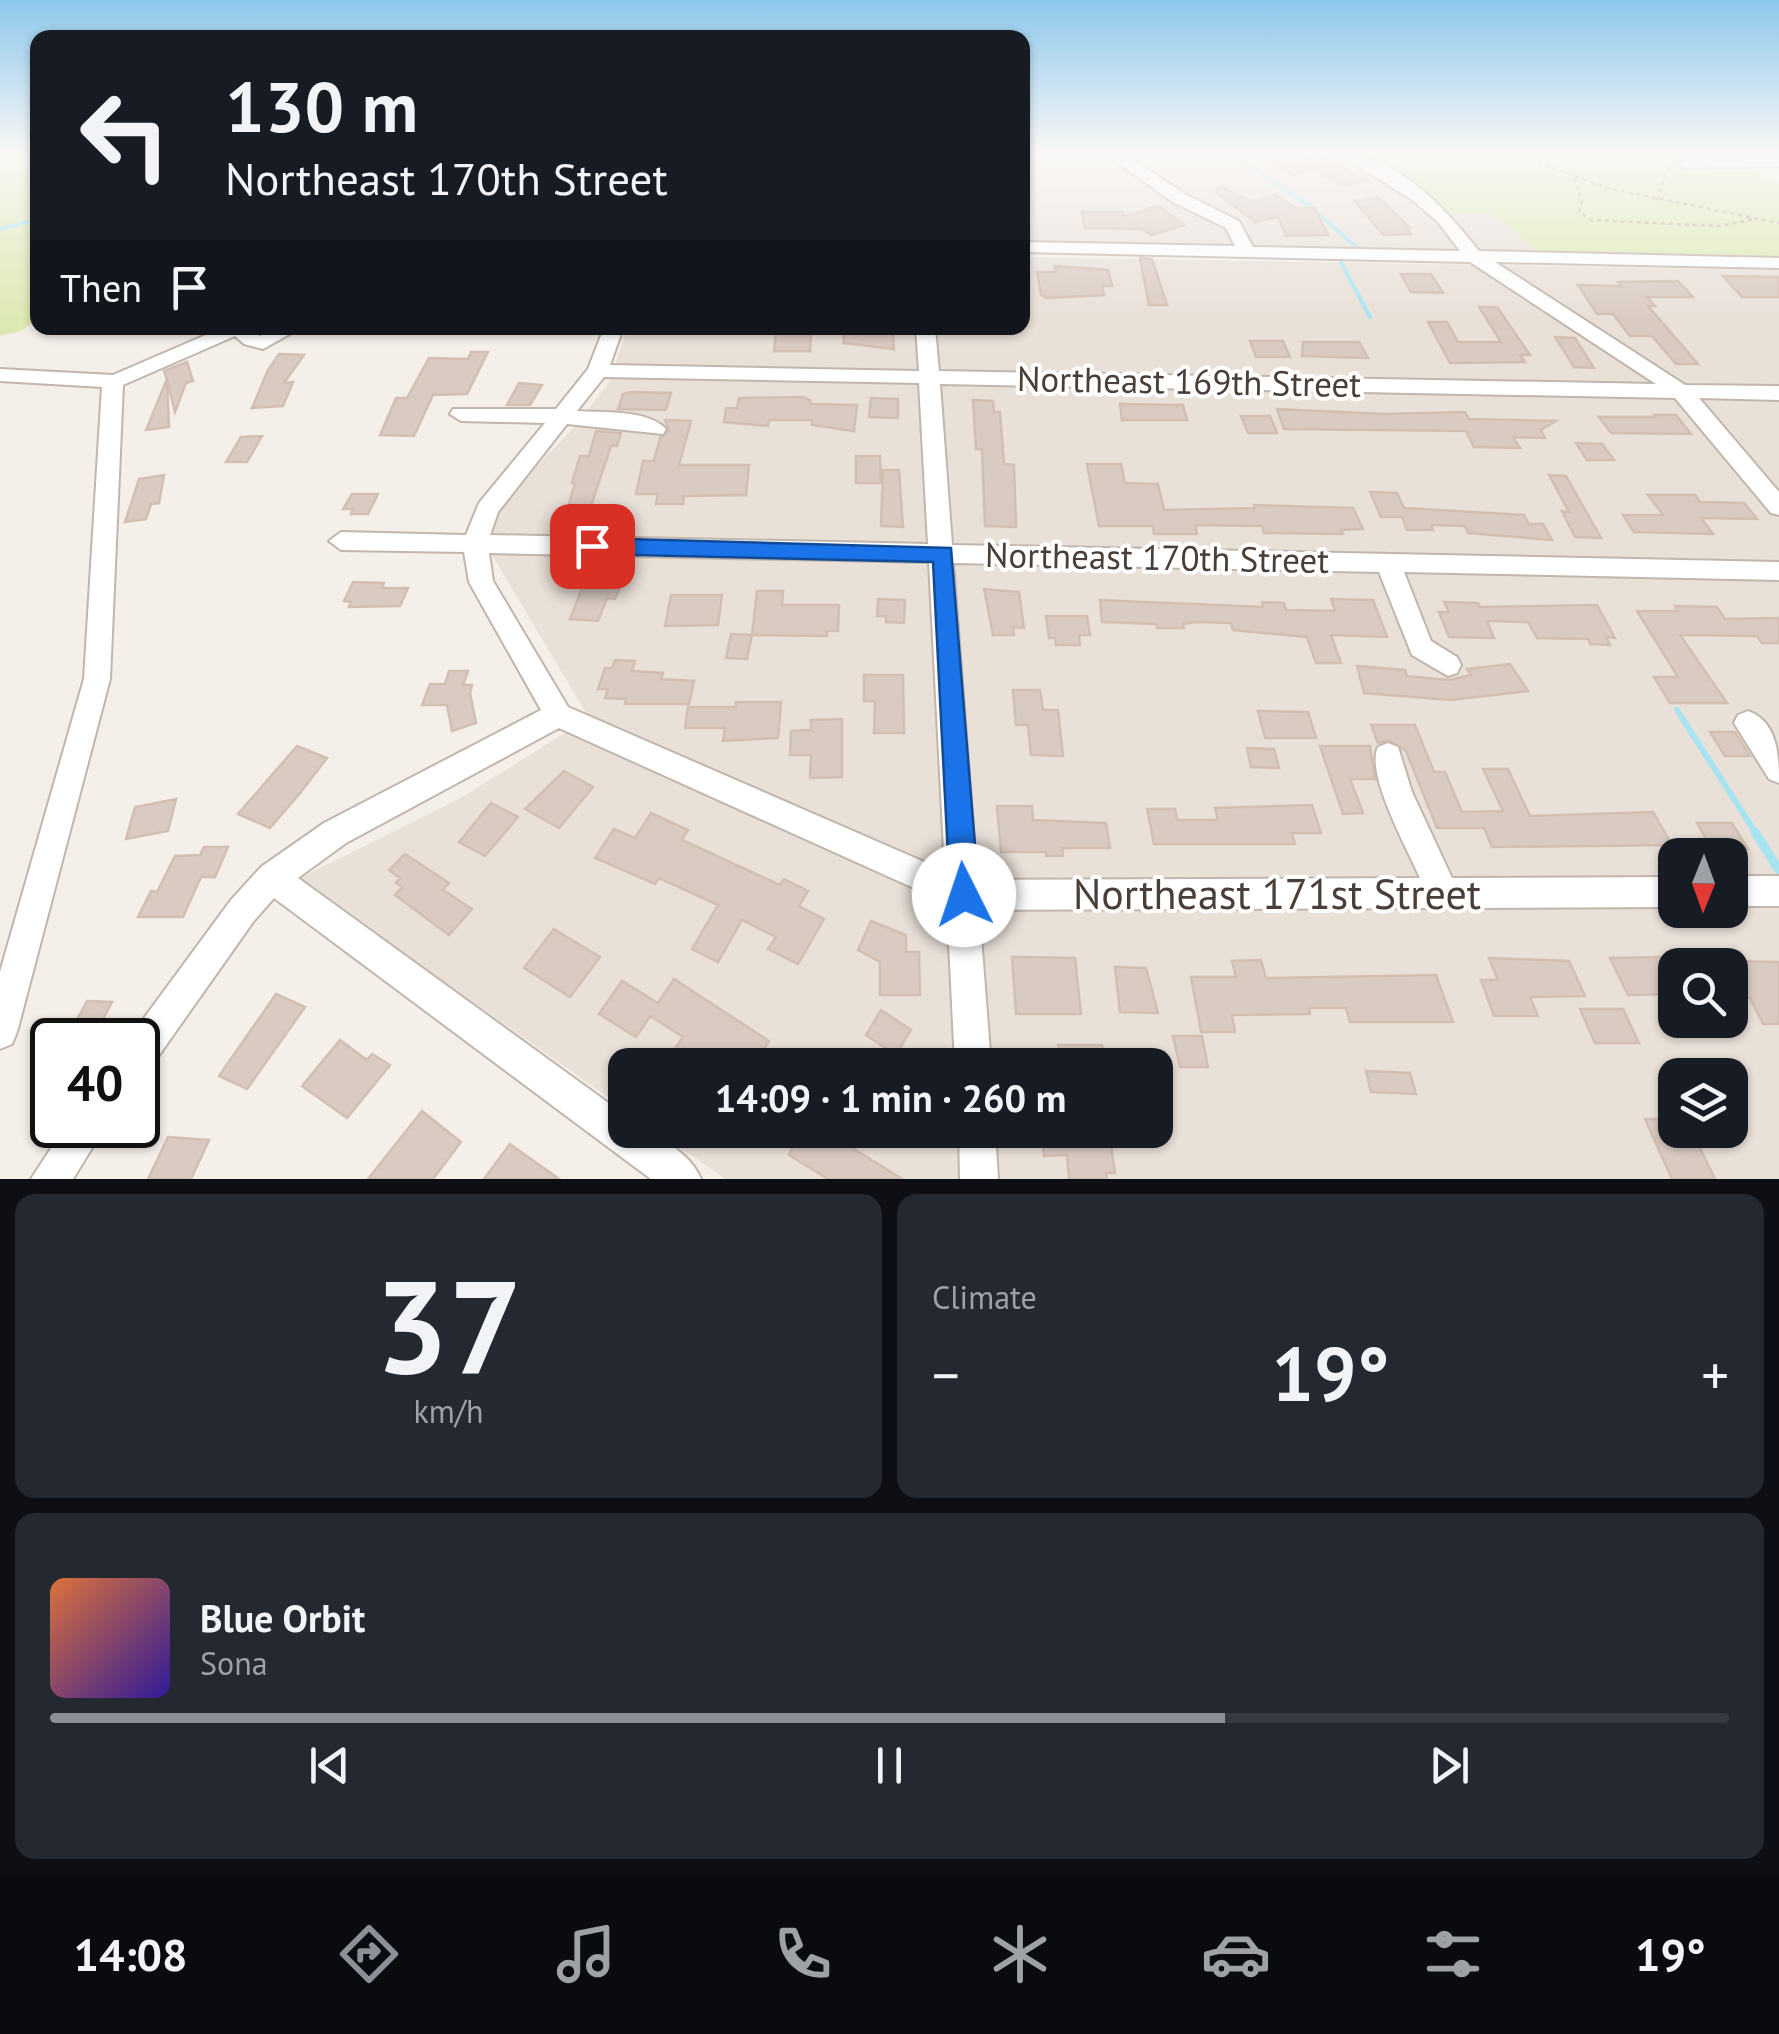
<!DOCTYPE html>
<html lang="en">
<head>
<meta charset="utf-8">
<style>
  body { margin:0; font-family:"PT Sans",sans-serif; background:#242831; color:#f1f3f6; height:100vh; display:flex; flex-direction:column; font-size:38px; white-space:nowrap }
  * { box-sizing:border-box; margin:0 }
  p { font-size:32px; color:#9ea1a6 }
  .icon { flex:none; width:55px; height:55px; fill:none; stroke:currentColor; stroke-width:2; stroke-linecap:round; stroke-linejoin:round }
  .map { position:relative; height:1179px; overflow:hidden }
  .sheet { display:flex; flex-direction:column; gap:15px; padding:15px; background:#0d0f14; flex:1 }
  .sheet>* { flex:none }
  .hud { position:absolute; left:30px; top:30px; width:1000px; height:305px; border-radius:20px; box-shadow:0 2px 8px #0004; background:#171b24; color:#f1f3f6; overflow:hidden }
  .needle { width:65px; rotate:181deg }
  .controls { position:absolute; left:1658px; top:838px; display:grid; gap:20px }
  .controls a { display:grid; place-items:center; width:90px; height:90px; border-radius:20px; background:#171b24; box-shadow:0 2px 8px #0004; font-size:50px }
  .speed { position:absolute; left:30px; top:1018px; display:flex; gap:20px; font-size:50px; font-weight:700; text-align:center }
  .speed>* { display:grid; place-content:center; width:130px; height:130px; border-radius:50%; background:#171b24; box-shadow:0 2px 8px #0004; line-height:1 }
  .speed .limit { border:5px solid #111; border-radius:15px; background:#fff; color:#111 }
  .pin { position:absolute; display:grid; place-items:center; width:85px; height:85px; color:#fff; margin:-42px; border-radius:20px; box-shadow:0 5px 15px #0006 }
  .me { position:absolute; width:110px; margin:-55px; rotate:356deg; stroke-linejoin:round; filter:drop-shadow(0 0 8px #0008) }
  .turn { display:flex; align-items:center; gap:35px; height:210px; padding:0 30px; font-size:45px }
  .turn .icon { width:130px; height:130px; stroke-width:2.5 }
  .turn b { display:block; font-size:70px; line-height:85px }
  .then { display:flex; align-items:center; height:95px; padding:0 30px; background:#0003; gap:20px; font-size:38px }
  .big { font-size:75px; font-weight:600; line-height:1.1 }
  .sheet .widget { flex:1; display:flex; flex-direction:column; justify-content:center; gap:15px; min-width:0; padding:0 35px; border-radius:20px; background:#242831 }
  .sheet .dial { align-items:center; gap:0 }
  .dial b { font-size:130px; line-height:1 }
  .song { display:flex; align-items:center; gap:30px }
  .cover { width:120px; height:120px; border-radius:15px; background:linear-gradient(135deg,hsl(20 70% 55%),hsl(250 70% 35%)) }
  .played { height:10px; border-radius:5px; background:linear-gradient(90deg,#8c9099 70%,#363941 70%) }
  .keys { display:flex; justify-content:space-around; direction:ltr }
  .heat { display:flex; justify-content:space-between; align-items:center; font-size:55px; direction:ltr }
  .sheet .tiles { flex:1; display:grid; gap:15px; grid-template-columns:1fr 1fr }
  .widget:last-child { grid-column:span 2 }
  .trip { position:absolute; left:608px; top:1048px; width:565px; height:100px; border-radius:20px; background:#171b24; box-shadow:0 2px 8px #0004; font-weight:600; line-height:100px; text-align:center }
  .tab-bar { display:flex; height:160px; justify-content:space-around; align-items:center; background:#090b0e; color:#9ea1a6 }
  .tab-bar .icon { width:70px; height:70px }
  .tab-bar .active { color:#8c9099 }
  .tab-bar b { font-size:45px; color:#f1f3f6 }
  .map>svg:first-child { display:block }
  .residential { fill:#e9e0d8; fill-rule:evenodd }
  .green { fill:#dde9b3 }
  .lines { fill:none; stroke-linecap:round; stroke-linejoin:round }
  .stream-far2 { stroke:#a6e4f2; stroke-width:4 }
  .stream-far1 { stroke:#a6e4f2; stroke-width:6 }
  .stream { stroke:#a6e4f2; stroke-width:9 }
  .building { fill:#dacbc2; stroke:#d2bfb2; stroke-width:2.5 }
  .minor-casing { stroke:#c1b5ac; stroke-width:4 }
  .path { stroke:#c3ad9d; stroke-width:2.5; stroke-dasharray:4 4; stroke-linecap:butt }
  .minor { fill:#fff; fill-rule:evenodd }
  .route { fill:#1a73e8; stroke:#114b97; stroke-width:2.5 }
  .labels { text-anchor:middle; stroke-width:8; stroke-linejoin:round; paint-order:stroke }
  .street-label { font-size:35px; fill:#493f38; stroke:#fff }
  .near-street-label { font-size:42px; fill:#493f38; stroke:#fff }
</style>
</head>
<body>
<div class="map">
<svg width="1779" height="1179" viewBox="0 0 1779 1179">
  <rect width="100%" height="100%" fill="#f5efea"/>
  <path class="residential" d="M1023,154H1346L1447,213H1492L1541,253L1023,244Z
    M1023,257L1779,270V1179H725L655,1130H1155V1065H625V1109L298,879L459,799L589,718L489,550V527L515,487L574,428L610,381L627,328H1022ZM1675,855H1730V910H1675ZM1675,965H1730V1020H1675ZM1675,1075H1730V1130H1675Z"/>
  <path class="green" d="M0,154H37L38,282L32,286L37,293L38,319L21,331L0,336Z
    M1345,154H1680L1701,166H1748L1779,184V257L1541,253L1492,213H1447L1382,171Z"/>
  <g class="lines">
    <path class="stream-far2" d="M1229,154L1310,206L1356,247
      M0,229L38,219
      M1341,262L1370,317"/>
    <path class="stream-far1" d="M1677,710L1757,835"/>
    <path class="stream" d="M1755,832L1779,870"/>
  </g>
  <path class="building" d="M1257,154H1292L1304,160L1317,155L1367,180L1344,186L1311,168L1295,175Z
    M1220,186L1253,202L1276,195L1297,209L1314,207L1328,235L1286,236L1278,217L1255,222L1216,192Z
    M1378,197L1410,228H1406L1411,234L1383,235L1355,201Z
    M1159,206L1184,225L1151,235L1143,229L1085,228L1082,212H1123L1124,217Z
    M1140,258L1152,259L1167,305H1149Z
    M1055,266L1108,270L1112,286H1102L1104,295L1047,298L1041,295L1037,272H1056Z
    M1401,274H1431L1443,293L1411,292Z
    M1723,276L1779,277V297H1742Z
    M1678,281L1693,297H1647L1655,306H1648L1698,364H1676L1652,336H1630L1613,314H1597L1578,285L1622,286L1618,282Z
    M1479,307H1497L1530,355H1520L1525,362L1450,363L1428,322H1447L1458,342H1501Z
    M845,328H893L894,349L843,343Z
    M776,332H811L810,351H774Z
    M1555,337L1575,338L1594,368L1574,367Z
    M1250,341H1283L1290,357H1256Z
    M1303,342H1359L1368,358L1302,356Z
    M471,352H488L467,394L433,395L414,436L380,435L396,398H407L429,358L468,359Z
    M279,354L304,355L284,383L293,382L283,406L252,408L268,370Z
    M187,362L193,381L186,383L175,412L167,380L169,427L146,430L167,379L164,371Z
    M519,383L542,385L530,405H507Z
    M631,392L671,393L666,410L618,409L623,394Z
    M802,397L810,400V404L857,405L854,431L812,425V420H769L768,426L724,422L726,408H737L739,398Z
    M871,398L898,399V418L869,417Z
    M973,400L993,401L994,412H1000L1004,464L1014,465L1016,527L985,526L982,449H976Z
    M1120,404L1183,405L1187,420H1122Z
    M1277,409L1382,414L1465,412L1469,419L1556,421L1541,430L1545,438L1513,437L1520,448L1474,447L1466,431L1284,429Z
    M1654,415H1676L1691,434L1611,433L1599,417H1655Z
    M1241,416H1270L1277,433H1248Z
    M665,420L691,421L679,465H749L746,495L684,496L683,504H656L658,494H636L643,461H654L660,438L669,431Z
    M596,431L621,433L617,446H611L586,521H569L572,510H567L575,483H572L580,456H589Z
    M262,436L247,462H226L241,437Z
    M1576,443L1602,444L1614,460H1587Z
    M856,456H880L881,483H856Z
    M1087,464H1121L1125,483L1158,484L1164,510L1255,508L1254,505L1353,508L1363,529L1341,530L1343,534L1264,533L1262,526L1195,525L1197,534H1154L1153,526H1099Z
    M883,470H899L903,527L881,526Z
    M164,475L159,503L151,504L146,519L125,522L139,479Z
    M1549,475L1566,476L1601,538L1575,537L1562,511L1569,512Z
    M1370,492L1397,493L1404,508L1524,515L1529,524H1543L1552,540L1468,533L1465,526L1431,525L1433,530H1407L1402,517H1381Z
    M352,494H378L368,514H351L353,509H343Z
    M1648,495H1695L1700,502L1744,503L1757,519L1701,518L1713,534L1634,532L1623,515H1663Z
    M605,580L622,582L615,599L607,598L598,621L570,619L584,583L603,585Z
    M353,582L384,583L382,588H408L400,606L349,607L351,602L344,601Z
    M984,589L1019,592L1024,628L1013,627L1014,635H993Z
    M757,591H783L782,605H839L838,631H827V636L752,635Z
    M671,595H722L718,625L665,626Z
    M878,599L905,600L904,623L886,622V616H877Z
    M1331,599L1373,600L1387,637L1331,635L1341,663H1316L1307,637L1233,630L1231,623L1197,622L1183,624L1184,628H1157L1156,624L1102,622L1100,600L1263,607L1262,602L1284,603L1286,610L1335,611Z
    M1444,602L1478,603L1480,607L1597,605L1615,638L1606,637L1610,645L1590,644L1589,639L1537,638L1528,622L1487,621L1494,638L1449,637L1439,612H1449Z
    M1675,606L1717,607L1725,619L1779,618V643H1762L1757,636L1680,635L1727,703H1670L1654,677H1678L1637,611H1678Z
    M1046,616H1087L1090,635H1079L1080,645H1056L1055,638H1049Z
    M731,634L752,635L747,659L726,658Z
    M615,660L635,661L632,671L663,673L661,679L694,681L689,704H625L626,699L605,698L608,689H598L605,668H612Z
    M1510,664L1528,691L1450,700L1364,693L1357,666L1405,670L1407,676L1449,680L1471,675L1467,669Z
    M449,671H468L463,685H472L470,693L476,723L452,731L447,705H422L430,684H445Z
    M864,675H903L904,733H874L875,701H864Z
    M1013,690H1040L1043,710H1058L1063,756L1031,755L1028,725H1016Z
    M736,702H781L778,738L723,741L725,728H685L688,707H736Z
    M1258,711L1308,712L1316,738H1265Z
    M842,719V777L810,778L811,755H790L791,731L811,730V720Z
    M1371,725H1415L1434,772H1445L1462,812L1503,811L1483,769H1508L1530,816L1653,812L1672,845L1492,847L1484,828H1437L1406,751L1389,740L1378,743Z
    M1710,732H1735L1750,756H1725Z
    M297,746L327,758L301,792L270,828L238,814Z
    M1320,746H1370L1375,779H1350L1363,813L1343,814Z
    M1247,748L1274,749L1279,768L1251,767Z
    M564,771L593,787L559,828L525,809Z
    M176,799L168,831L126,839L135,807Z
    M491,803L518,817L485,856L459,842Z
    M1312,805L1321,833H1292L1295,844H1154L1147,809H1175L1177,820H1218L1215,808Z
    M997,806H1032L1033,820L1106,823L1110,848H1062L1063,856H1046V852H1001Z
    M651,813L688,830L682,840L780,885L784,879L808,891L799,906L824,919L798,964L768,949L776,937L742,920L718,962L692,949L718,905L659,878L655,884L595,858L614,829L635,838Z
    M1697,823H1732L1748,849H1712Z
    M204,847H228L215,877H201L183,917H138L151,891L157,892L175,856L200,855Z
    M405,854L449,883L443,890L472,909L449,935L395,895L402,887L396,883L400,878L389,870Z
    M871,921L906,935V952H919L920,995H880V962L858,950Z
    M554,929L600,957L570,997L524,968Z
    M1012,957L1075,958L1081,1014H1016Z
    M1675,957V994L1628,995L1610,958Z
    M1489,958L1569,961L1585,996L1530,997L1538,1016H1494L1481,980H1498Z
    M1261,960L1266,978L1436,975L1453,1022H1350L1346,1008H1309L1310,1014L1232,1015L1235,1032H1201L1191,977H1236L1232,961Z
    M1730,961L1779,962V1024H1763L1750,998L1730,997Z
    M1115,967L1146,968L1158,1013L1120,1012Z
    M674,979L769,1041L755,1065H696L674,1050L683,1037L650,1016L636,1037L599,1014L622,981L658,1003Z
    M276,994L305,1007L247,1089L219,1076Z
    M87,1001L112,1002L92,1040H66Z
    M1580,1009H1623L1639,1043H1595Z
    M881,1010L911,1030L896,1055L866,1035Z
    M1173,1036H1202L1208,1067H1180Z
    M340,1040L367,1060L372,1054L390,1065L347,1118L302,1086Z
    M1058,1045H1102L1104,1065H1061Z
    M1366,1071L1410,1073L1416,1094L1371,1092Z
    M422,1111L461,1142L433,1179H368Z
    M1645,1119H1675V1130H1691L1715,1179H1672Z
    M767,1130H836L833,1136L902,1179H828L789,1155L793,1146Z
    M1042,1130H1109L1115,1173H1106L1107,1179H1069L1067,1155L1044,1156Z
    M168,1137L209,1140L191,1179H148Z
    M510,1144L559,1179H484Z"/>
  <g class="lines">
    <defs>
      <path id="minor" d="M1105,154H1124L1185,194L1239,221L1253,247L1460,251L1438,222L1411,199L1338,154C1397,154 1445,208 1479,251L1779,258V268L1495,262L1685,385L1779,386V400L1699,398L1779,492V515L1771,513L1675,398L940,384L952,545L1779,562V580L1404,572L1431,641L1457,657L1461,665L1457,673L1448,676L1412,655L1379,572L953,563L977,880L1420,878C1408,850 1365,774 1378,747L1388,743L1398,747L1412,792L1452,878L1675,877V907L979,910L991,1065H955L947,903L559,728L346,843L298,878L625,1115V1130C653,1130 690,1152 701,1179H651L274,898L253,922L150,1068L138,1073V1040H128L231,900L261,867L324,823L541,710L469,582L464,552L341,550L329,541L341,532L466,535L479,503L545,423L461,421L450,414L453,409H556L588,369L604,328H623L610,365L919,371L916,328H935L939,371L1656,384L1470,262L1022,252V242L1235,246L1226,228L1173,202ZM604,377L919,383L928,544L490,535L498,512L567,424L663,434L666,429C647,409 603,413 577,411ZM489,553L929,562L945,871L568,707L493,581Z
        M1779,156V166L1686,168L1678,163L1686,158Z
        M222,328H251L260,336L277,328L297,330L263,349L244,344L235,336L123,385L110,679L17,1032L12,1044L0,1049V972L84,679L102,387L0,381V369L113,375Z
        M1748,711C1778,722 1779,756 1779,783L1769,779L1734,723L1738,715Z
        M1730,876H1779V906H1730Z
        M66,1125H106L73,1179H31Z
        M959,1130H995L998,1179H960Z"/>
    </defs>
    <use href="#minor" class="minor-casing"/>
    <path class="path" d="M1515,154L1607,188L1779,223
      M1574,178L1582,202L1579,212L1591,220L1719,226L1755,219
      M1657,200L1668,167
      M31,204L38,193"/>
    <use href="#minor" class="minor"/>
  </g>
  <linearGradient id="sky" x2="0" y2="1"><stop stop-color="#8dc7ec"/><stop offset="0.48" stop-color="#faf8f6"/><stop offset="1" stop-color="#faf8f6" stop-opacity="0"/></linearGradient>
  <rect width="1779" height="320" fill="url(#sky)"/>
  <path class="route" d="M592,538L951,548L979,895L974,905L964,909L954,905L950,895L933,562L592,554L581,546Z"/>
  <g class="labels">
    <g class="street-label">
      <text transform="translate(1189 382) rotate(1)" y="12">Northeast 169th Street</text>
      <text transform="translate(1157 558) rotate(1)" y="12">Northeast 170th Street</text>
    </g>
    <g class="near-street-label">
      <text x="1277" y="909">Northeast 171st Street</text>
    </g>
  </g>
</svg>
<div class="controls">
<a><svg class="needle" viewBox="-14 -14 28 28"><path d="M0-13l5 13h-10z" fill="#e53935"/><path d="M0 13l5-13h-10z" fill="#9ea1a6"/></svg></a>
<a><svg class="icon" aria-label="search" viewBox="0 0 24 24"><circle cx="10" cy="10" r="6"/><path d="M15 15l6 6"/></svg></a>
<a><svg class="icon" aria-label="layers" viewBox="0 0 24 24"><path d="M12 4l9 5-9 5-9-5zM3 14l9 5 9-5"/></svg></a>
</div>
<div class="speed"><div class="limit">40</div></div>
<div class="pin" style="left:592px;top:546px;background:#d93025"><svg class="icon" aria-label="arrive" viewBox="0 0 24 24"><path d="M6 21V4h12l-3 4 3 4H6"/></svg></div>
<svg class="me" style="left:964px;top:895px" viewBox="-20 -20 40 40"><circle r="19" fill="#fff"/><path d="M0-13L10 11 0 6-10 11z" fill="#1a73e8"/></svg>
<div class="trip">14:09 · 1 min · 260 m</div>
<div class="hud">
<div class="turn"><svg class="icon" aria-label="left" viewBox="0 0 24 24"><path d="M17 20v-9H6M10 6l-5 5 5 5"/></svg><div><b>130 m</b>Northeast 170th Street</div></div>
<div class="then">Then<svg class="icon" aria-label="arrive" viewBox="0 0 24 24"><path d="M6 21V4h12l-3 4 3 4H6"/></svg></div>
</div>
</div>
<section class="sheet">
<div class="tiles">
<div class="widget dial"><b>37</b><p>km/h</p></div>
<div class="widget"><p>Climate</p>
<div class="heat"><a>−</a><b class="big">19°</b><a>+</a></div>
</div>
<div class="widget">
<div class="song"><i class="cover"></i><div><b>Blue Orbit</b><p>Sona</p></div></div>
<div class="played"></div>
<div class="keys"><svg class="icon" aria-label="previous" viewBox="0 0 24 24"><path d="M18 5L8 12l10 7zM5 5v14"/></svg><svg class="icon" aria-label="pause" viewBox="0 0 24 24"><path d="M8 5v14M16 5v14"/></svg><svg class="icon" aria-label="next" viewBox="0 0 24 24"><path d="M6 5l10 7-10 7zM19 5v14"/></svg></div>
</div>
</div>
</section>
<nav class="tab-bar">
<b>14:08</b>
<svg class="icon active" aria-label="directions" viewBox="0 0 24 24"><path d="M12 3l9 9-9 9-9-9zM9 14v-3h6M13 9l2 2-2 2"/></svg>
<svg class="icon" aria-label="music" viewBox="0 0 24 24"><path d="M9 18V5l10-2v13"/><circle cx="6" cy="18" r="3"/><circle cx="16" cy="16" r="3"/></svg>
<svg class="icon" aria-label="phone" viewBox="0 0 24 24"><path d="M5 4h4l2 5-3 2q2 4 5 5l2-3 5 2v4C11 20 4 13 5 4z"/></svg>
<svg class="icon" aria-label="climate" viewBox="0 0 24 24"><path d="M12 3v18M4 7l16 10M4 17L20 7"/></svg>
<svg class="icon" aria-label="car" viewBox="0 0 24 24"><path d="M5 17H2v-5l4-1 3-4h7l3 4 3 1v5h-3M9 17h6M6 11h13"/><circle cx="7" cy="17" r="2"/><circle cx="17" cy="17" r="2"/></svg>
<svg class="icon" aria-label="filters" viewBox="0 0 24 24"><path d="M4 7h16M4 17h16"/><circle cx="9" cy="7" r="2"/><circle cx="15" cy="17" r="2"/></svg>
<b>19°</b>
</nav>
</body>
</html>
